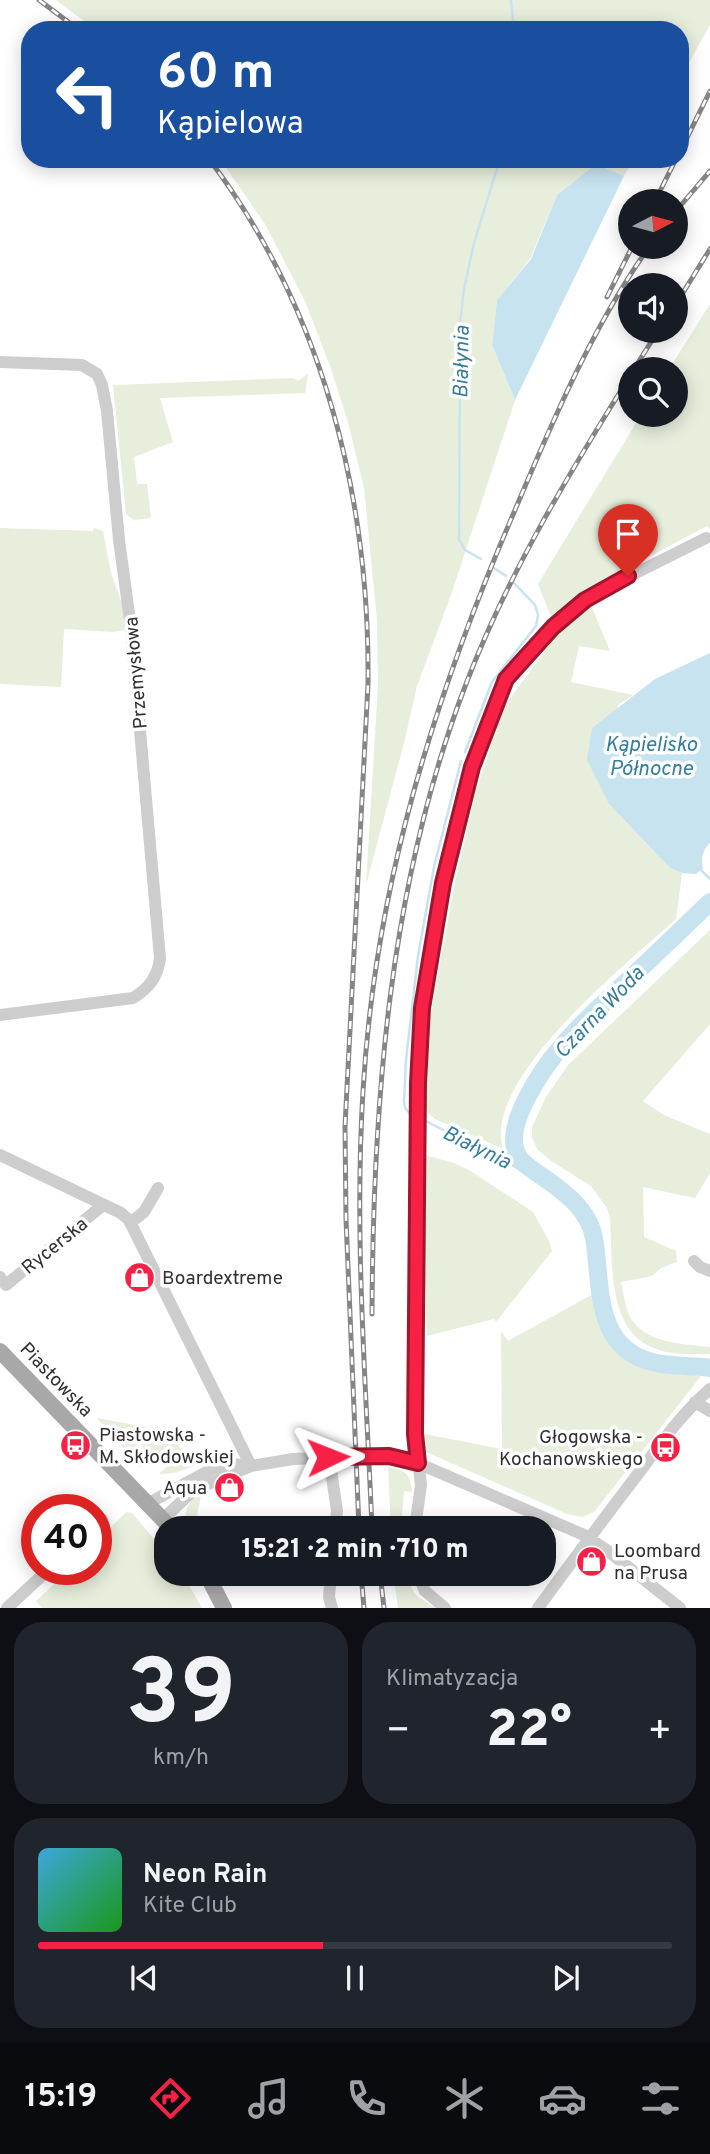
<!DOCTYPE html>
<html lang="pl">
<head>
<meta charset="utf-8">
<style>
  body { margin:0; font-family:Overpass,sans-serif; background:#20242c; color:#f1f3f6; height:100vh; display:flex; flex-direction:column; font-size:26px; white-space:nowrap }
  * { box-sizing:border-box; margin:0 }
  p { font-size:23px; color:#9ea1a6 }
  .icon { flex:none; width:38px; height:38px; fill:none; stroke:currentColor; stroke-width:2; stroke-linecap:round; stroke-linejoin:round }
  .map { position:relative; height:1608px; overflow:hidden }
  .drawer { display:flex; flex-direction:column; gap:14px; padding:14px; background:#0d0f14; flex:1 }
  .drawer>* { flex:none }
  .banner { position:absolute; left:21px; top:21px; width:668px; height:147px; border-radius:28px; box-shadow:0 4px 18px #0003; background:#1a4fa0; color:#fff; overflow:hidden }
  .needle { width:46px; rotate:84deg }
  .controls { position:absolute; left:618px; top:189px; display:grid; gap:14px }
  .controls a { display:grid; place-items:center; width:70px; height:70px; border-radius:50%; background:#171b24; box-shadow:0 4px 18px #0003; font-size:35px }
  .speed { position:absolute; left:21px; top:1494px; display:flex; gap:14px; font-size:35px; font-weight:700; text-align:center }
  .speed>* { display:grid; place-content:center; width:91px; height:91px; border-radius:50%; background:#171b24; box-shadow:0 4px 18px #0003; line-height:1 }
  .speed .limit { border:10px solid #d22; background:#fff; color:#111 }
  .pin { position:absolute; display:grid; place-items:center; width:60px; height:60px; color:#fff; margin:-72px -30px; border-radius:50% 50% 50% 0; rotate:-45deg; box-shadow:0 0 7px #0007 }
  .pin .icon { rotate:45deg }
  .me { position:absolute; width:77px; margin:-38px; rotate:88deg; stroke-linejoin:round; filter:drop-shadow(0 0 5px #0008) }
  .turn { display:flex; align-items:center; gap:24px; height:147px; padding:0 21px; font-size:32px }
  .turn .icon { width:91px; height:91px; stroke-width:2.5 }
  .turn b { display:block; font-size:49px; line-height:60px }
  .big { font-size:52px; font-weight:800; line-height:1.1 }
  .drawer .widget { flex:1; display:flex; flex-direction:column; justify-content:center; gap:10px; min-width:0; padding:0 24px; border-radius:28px; background:#20242c }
  .drawer .dial { align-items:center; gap:0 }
  .dial b { font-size:91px; line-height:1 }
  .song { display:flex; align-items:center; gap:21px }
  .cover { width:84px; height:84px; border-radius:10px; background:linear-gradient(135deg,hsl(200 70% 55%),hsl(120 70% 35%)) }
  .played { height:7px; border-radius:4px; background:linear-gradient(90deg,#f72145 45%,#363941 45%) }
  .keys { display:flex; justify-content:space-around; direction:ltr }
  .heat { display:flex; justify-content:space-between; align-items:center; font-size:38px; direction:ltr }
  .drawer .tiles { flex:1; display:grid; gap:14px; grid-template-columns:1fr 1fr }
  .widget:last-child { grid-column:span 2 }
  .trip { position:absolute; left:154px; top:1516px; width:402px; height:70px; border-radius:28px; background:#171b24; box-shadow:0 4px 18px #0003; font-weight:800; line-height:70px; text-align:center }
  .menu { display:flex; height:112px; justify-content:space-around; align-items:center; background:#090b0e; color:#9ea1a6 }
  .menu .icon { width:49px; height:49px }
  .menu .active { color:#f72145 }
  .menu b { font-size:32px; color:#f1f3f6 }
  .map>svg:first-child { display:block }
  .green { fill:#e7eedc }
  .water { fill:#c7e3f0 }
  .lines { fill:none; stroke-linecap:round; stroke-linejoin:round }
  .stream { stroke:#c7e3f0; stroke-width:2.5 }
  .river { stroke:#c7e3f0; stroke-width:18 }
  .minor { stroke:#cdcdcd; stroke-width:12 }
  .major { stroke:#a8a8a8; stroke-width:16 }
  .rail-casing { stroke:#858585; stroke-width:5 }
  .rail { stroke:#fff; stroke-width:2.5; stroke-dasharray:8; stroke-linecap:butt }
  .route-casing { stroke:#a1152d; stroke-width:18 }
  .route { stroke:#f72145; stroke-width:12 }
  .labels { text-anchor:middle; stroke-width:7; stroke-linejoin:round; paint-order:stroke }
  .street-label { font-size:19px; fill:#303030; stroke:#fff }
  .poi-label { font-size:19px; fill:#303030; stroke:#fff; text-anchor:start }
  .water-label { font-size:21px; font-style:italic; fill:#357d9b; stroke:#fff }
</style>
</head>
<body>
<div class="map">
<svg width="710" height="1608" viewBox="0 0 710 1608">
  <rect width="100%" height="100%" fill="#fff"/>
  <path class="green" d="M56,0H710V25L681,77V30H96Z
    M220,159H634L624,176L596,164L557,195L530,259L497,300L492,345L515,400L451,595L417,686L404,743L366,885L378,685L377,620L364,488L348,422L330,366L305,301L265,224Z
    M710,304V529L707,526L585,591L610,651L579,646L571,682L633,695L618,705L609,804L670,868L682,873L676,919C629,962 481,1079 503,1149L435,1119L427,1112L426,1088L430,1019L455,882L477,788L505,705L551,643L557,632L538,584L641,415H676V369H669Z
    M308,374L305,393L160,398L173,442L134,457L137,484H147L151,518L134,520L126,514L113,385L293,378L298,381Z
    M0,528L93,531L94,528L103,531L111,573L124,609L126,630L112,632L64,629L61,687L0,684Z
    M710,930V1024L643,1101L664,1115L710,1134V1173L695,1198L643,1187L644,1237L676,1251L677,1262L661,1268L652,1276L621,1282C623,1293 625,1305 629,1315C642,1343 683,1344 710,1347V1354C693,1354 672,1355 656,1349C606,1332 613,1261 610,1219L607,1208L591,1186L551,1161L537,1149L532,1137V1127L546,1097L568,1065Z
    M421,1154L454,1163L469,1170L533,1212L549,1241L552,1251L496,1322L494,1319L427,1336Z
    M593,1294C597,1321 607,1354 636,1365C653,1371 682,1373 701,1376L594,1512L582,1517L567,1514L424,1451L422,1434L419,1433L502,1449L501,1331L508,1341Z
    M97,1418L135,1425L143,1467H140Z
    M140,1425L164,1432L194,1462L195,1466L174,1473L159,1474L174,1460L166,1452L148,1467L139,1429Z
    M388,1467C405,1470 411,1473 412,1492L404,1491L401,1528H391Z
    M206,1491L201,1496L196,1521L187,1528C182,1510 189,1498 206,1491Z
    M126,1512L132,1513L166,1553V1573H182L202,1608H42L36,1601L69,1570H96V1538L104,1534Z
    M393,1573H406C415,1600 415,1593 435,1608H398Z"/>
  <path class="water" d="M596,164L624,176L515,400L492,345L497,300L531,259L557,195Z
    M710,653V843C703,850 700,858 703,868L696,874L682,873L670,868L609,804L587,760L592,728L655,679Z"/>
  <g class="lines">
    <path class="stream" d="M511,0L514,30
      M481,559L465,550L459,539L460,324L464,289L474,243L500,159
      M494,568L506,576
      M465,752L492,682L536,626L538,615L535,605L514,583
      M701,870L710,879
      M410,1114L405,1108L404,1101L406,1060L418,956L434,867L461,761
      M420,1118L517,1168H529"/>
    <path class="river" d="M710,902C681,930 652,958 622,986C602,1005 580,1024 562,1046C543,1068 503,1125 517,1154C522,1164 532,1169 540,1175C563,1191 589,1209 594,1238C602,1284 593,1347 652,1362C671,1367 691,1365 710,1368"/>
    <path class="minor" d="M0,362L82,365L97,374L102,385L107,411L119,540L131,628L160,958C158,977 149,988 133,998L0,1015
      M0,1155L121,1213L129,1220L251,1466
      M130,1223L144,1212L158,1188
      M694,1261L700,1267L710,1271
      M0,1277L6,1285L103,1205
      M695,1402L710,1411
      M329,1457L337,1511L335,1528
      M149,1503L212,1469L231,1464L251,1466
      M164,1518L194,1490L251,1466L293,1459L372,1456L397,1457L429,1468L584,1535L608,1551L680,1608
      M96,1525L102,1519
      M415,1528L421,1485L415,1435L416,1108L422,1008L443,883L472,767L505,679L553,627L585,600L626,578L706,538
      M331,1573L329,1597L332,1608
      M417,1573L425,1591L445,1608
      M7,1608L48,1570
      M538,1608C573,1560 608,1513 644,1466C664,1439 684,1411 710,1389"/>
    <path class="major" d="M0,1351L171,1528
      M206,1573L224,1608"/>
    <defs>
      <path id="rail" d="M39,0L79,30
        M681,150L710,91
        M209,159C323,310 370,497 368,684L345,1126L346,1219L359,1528
        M655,201L676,159
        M676,211L710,171
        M607,297L632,247
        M676,304L710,249
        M634,369L658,331
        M372,1314C373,1102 389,884 466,684C508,574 568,475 630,376
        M372,1528C366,1383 354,1237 363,1091C375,885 434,698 515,510C553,420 593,326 649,247
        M361,1573L364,1608
        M380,1573L384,1608"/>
    </defs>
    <use href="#rail" class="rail-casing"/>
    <use href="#rail" class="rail"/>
  </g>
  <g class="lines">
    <defs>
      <path id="route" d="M328,1457L389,1456L418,1463L415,1434L418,1083L422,1008L443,883L472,767L506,679L553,627L585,600L628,576"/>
    </defs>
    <use href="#route" class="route-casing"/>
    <use href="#route" class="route"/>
  </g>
  <defs>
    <symbol id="shop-disc" viewBox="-11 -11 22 22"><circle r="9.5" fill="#f72145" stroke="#fff"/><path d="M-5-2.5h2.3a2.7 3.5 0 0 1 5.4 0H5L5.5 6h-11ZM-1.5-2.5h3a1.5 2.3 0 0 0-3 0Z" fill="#fff"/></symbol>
    <symbol id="bus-disc" viewBox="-11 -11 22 22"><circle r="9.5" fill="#f72145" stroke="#fff"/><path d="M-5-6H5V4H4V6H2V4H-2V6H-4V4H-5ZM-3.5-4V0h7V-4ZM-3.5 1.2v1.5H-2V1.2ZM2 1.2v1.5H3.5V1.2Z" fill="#fff"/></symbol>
  </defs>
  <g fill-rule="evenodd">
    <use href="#shop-disc" x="122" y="1260" width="35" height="35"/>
    <use href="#bus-disc" x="58" y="1428" width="35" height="35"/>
    <use href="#bus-disc" x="648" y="1430" width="35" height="35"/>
    <use href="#shop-disc" x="212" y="1470" width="35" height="35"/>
    <use href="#shop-disc" x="574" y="1544" width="35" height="35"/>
  </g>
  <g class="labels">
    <g class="street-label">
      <text transform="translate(135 673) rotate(-95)" y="7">Przemysłowa</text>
      <text transform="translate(54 1245) rotate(-39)" y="7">Rycerska</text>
      <text transform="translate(57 1379) rotate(46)" y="7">Piastowska</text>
    </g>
    <g class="poi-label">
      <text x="162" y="1284">Boardextreme</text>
      <text x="99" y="1441">Piastowska -<tspan x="99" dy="22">M. Skłodowskiej</tspan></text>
      <text x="643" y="1443" text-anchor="end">Głogowska -<tspan x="643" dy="22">Kochanowskiego</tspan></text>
      <text x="207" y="1494" text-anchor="end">Aqua</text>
      <text x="614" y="1557">Loombard<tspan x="614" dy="22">na Prusa</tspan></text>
    </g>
    <g class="water-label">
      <text transform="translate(461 362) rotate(-89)" y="7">Białynia</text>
      <text x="651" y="751">Kąpielisko<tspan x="651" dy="24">Północne</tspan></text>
      <text transform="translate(599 1012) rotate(-46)" y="7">Czarna Woda</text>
      <text transform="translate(477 1147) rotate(26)" y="7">Białynia</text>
    </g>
  </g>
</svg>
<div class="controls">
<a><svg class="needle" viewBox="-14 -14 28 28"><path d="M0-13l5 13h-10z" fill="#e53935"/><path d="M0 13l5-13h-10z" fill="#9ea1a6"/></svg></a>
<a><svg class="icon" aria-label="sound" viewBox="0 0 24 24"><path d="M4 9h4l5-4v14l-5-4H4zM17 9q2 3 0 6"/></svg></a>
<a><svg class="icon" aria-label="search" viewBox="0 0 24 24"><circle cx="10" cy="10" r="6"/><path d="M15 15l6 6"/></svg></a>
</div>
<div class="speed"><div class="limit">40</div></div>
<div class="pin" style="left:628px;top:576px;background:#d93025"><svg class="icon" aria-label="arrive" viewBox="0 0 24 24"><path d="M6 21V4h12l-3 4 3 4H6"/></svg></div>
<svg class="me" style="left:328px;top:1457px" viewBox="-20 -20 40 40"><path d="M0-17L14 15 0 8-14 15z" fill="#f72145" stroke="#fff" stroke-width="4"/></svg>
<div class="trip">15:21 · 2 min · 710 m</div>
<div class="banner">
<div class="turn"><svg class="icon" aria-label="left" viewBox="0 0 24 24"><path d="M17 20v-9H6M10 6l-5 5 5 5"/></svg><div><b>60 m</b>Kąpielowa</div></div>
</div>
</div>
<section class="drawer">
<div class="tiles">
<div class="widget dial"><b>39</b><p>km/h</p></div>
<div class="widget"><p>Klimatyzacja</p>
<div class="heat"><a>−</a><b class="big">22°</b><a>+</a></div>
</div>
<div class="widget">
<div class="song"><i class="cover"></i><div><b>Neon Rain</b><p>Kite Club</p></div></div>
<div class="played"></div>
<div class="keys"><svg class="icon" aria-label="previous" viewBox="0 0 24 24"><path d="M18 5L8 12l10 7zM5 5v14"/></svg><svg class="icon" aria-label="pause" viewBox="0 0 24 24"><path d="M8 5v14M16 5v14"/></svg><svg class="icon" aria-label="next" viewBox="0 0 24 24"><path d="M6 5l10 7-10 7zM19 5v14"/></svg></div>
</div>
</div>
</section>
<nav class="menu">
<b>15:19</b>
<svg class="icon active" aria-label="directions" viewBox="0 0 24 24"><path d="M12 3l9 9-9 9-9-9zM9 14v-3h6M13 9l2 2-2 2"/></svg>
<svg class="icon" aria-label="music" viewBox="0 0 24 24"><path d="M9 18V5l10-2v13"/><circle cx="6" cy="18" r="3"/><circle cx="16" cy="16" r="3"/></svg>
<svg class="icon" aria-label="phone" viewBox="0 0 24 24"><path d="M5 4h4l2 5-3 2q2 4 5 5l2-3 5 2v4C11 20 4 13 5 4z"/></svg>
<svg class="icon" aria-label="climate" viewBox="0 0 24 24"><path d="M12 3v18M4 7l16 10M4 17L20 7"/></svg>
<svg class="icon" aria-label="car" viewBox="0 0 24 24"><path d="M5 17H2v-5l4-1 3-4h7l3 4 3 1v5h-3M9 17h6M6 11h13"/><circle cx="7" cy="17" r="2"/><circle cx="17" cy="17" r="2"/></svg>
<svg class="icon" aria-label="filters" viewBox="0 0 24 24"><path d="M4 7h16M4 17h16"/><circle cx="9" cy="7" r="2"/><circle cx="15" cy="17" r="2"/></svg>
</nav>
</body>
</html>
